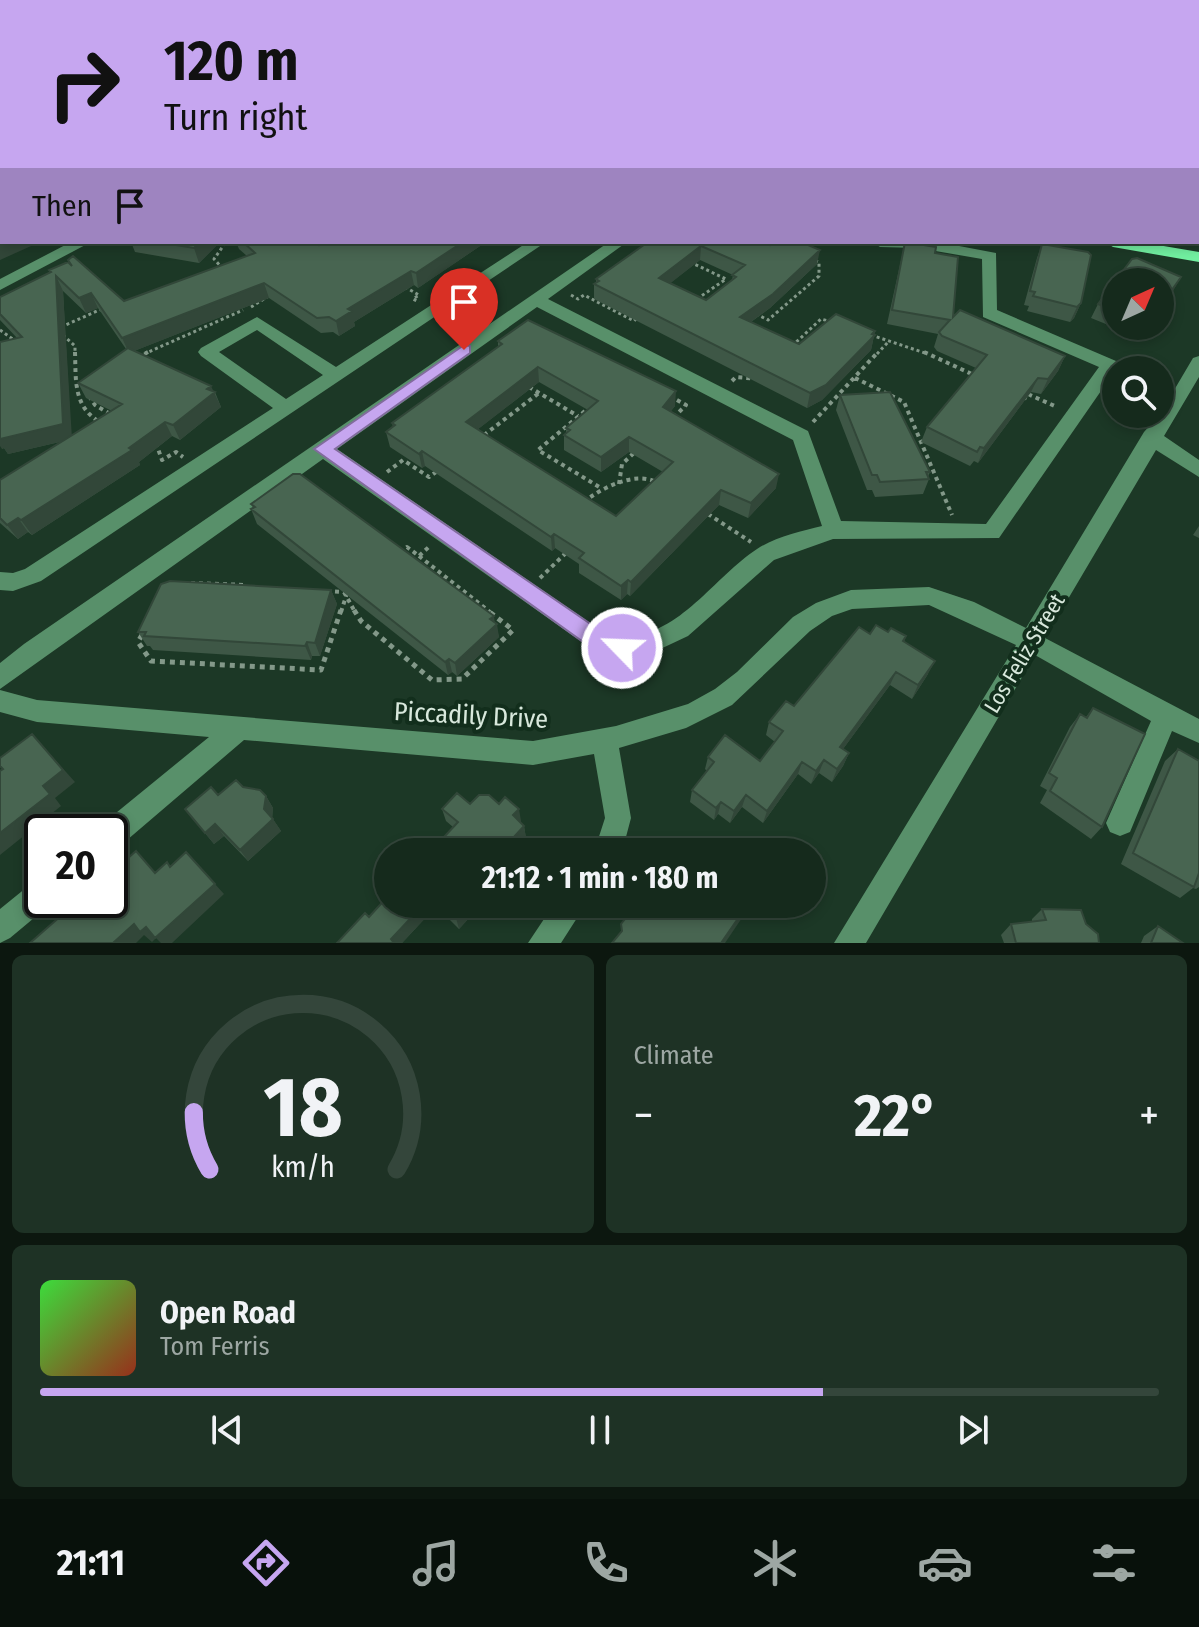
<!DOCTYPE html>
<html lang="en">
<head>
<meta charset="utf-8">
<style>
  body { margin:0; font-family:"Fira Sans Condensed",sans-serif; background:#1e3225; color:#f1f3f6; height:100vh; display:flex; flex-direction:column; font-size:30px; white-space:nowrap }
  * { box-sizing:border-box; margin:0 }
  p { font-size:26px; color:#9da7a3 }
  .icon { flex:none; width:44px; height:44px; fill:none; stroke:currentColor; stroke-width:2; stroke-linecap:round; stroke-linejoin:round }
  .map { position:relative; height:943px; overflow:hidden }
  .side { display:flex; flex-direction:column; gap:12px; padding:12px; background:#0c170f; flex:1 }
  .side>* { flex:none }
  .hud { position:absolute; left:0px; top:0px; width:1200px; height:244px; box-shadow:0 4px 12px #0003,0 0 0 2px #34463b; background:#c6a6f0; color:#111; overflow:hidden }
  .needle { width:52px; rotate:44deg }
  .tools { position:absolute; left:1102px; top:268px; display:grid; gap:16px }
  .tools a { display:grid; place-items:center; width:72px; height:72px; border-radius:50%; background:#152a1c; box-shadow:0 4px 12px #0003,0 0 0 2px #34463b; font-size:40px }
  .speed { position:absolute; left:24px; top:814px; display:flex; gap:16px; font-size:40px; font-weight:700; text-align:center }
  .speed>* { display:grid; place-content:center; width:104px; height:104px; border-radius:50%; background:#152a1c; box-shadow:0 4px 12px #0003,0 0 0 2px #34463b; line-height:1 }
  .speed .limit { border:4px solid #111; border-radius:12px; background:#fff; color:#111 }
  .pin { position:absolute; display:grid; place-items:center; width:68px; height:68px; color:#fff; margin:-82px -34px; border-radius:50% 50% 50% 0; rotate:-45deg; box-shadow:0 0 8px #0007 }
  .pin .icon { rotate:45deg }
  .me { position:absolute; width:88px; margin:-44px; rotate:294deg; stroke-linejoin:round; filter:drop-shadow(0 0 6px #0008) }
  .turn { display:flex; align-items:center; gap:28px; height:168px; padding:0 32px; font-size:36px }
  .turn .icon { width:104px; height:104px; stroke-width:2.5 }
  .turn b { display:block; font-size:56px; line-height:68px }
  .then { display:flex; align-items:center; height:76px; padding:0 32px; background:#0003; gap:16px; font-size:30px }
  .big { font-size:60px; font-weight:700; line-height:1.1 }
  .side .card { flex:1; display:flex; flex-direction:column; justify-content:center; gap:12px; min-width:0; padding:0 28px; border-radius:12px; background:#1e3225 }
  .side .dial { align-items:center; gap:0 }
  .dial svg { height:208px; overflow:visible; fill:none; stroke:#34463b; stroke-width:7; stroke-linecap:round; text-anchor:middle }
  .dial text { fill:#f1f3f6; stroke:none }
  .song { display:flex; align-items:center; gap:24px }
  .cover { width:96px; height:96px; border-radius:12px; background:linear-gradient(135deg,hsl(120 70% 55%),hsl(10 70% 35%)) }
  .played { height:8px; border-radius:4px; background:linear-gradient(90deg,#c6a6f0 70%,#34463b 70%) }
  .keys { display:flex; justify-content:space-around; direction:ltr }
  .heat { display:flex; justify-content:space-between; align-items:center; font-size:44px; direction:ltr }
  .side .tiles { flex:1; display:grid; gap:12px; grid-template-columns:1fr 1fr }
  .card:last-child { grid-column:span 2 }
  .trip { position:absolute; left:374px; top:838px; width:452px; height:80px; border-radius:40px; background:#152a1c; box-shadow:0 4px 12px #0003,0 0 0 2px #34463b; font-weight:700; line-height:80px; text-align:center }
  .dock { display:flex; height:128px; justify-content:space-around; align-items:center; background:#08110b; color:#9da7a3 }
  .dock .icon { width:56px; height:56px }
  .dock .selected { color:#c6a6f0 }
  .dock b { font-size:36px; color:#f1f3f6 }
  .map>svg:first-child { display:block }
  .lines { fill:none; stroke-linecap:round; stroke-linejoin:round }
  .path-far2 { stroke:#839889; stroke-width:3; stroke-dasharray:3 3; stroke-linecap:butt }
  .path-far1 { stroke:#839889; stroke-width:4; stroke-dasharray:4 4; stroke-linecap:butt }
  .path { stroke:#839889; stroke-width:5; stroke-dasharray:5 5; stroke-linecap:butt }
  .minor { fill:#58906a; fill-rule:evenodd }
  .major { fill:#72f0a1; fill-rule:evenodd }
  .wall { fill:#3e5746; fill-rule:evenodd }
  .shaded-wall { fill:#324739 }
  .building { fill:#486551; stroke:#324739; stroke-width:2; fill-rule:evenodd }
  .route { fill:#c6a6f0; stroke:#816c9c; stroke-width:2 }
  .labels { text-anchor:middle; stroke-width:8; stroke-linejoin:round; paint-order:stroke }
  .street-label { font-size:22px; fill:#d8e8dc; stroke:#122e1c }
  .near-street-label { font-size:26px; fill:#d8e8dc; stroke:#122e1c }
</style>
</head>
<body>
<div class="map">
<svg width="1199" height="943" viewBox="0 0 1199 943">
  <rect width="100%" height="100%" fill="#1c3826"/>
  <g class="lines">
    <path class="path-far2" d="M690,262L726,279L697,299
      M223,269L214,259L226,242
      M405,287L419,295L413,299L419,302
      M571,295L578,299L584,295L634,321L637,318
      M251,307L267,297
      M756,314L768,320L819,276V262L814,260
      M61,327L104,308
      M0,330L14,340
      M63,335L75,346V354
      M871,335L928,354
      M792,346L821,319L832,322
      M144,354L243,310
      M877,354L889,341"/>
    <path class="path-far1" d="M75,352C76,379 73,405 98,421
      M924,352L974,375
      M138,357L148,352
      M855,378L904,402L952,515
      M732,381L736,377L757,379
      M529,387L578,416
      M89,396L95,405L112,415
      M670,396L686,405L674,417
      M1023,397L1028,399L1030,395L1057,407
      M591,406L538,450L601,488
      M813,422L878,352
      M484,435L539,393
      M156,443L162,460L176,452L183,457
      M387,472L403,460L429,477L439,470
      M619,484L622,464L635,452
      M584,502C601,488 635,471 656,482
      M708,514L751,542
      M400,552L407,547L419,556L431,545
      M419,556L490,612
      M540,578L568,551
      M191,583L246,585
      M327,591L344,592
      M344,592L355,612
      M341,612L348,590"/>
    <path class="path" d="M354,610L361,621L432,680L462,679L513,630L487,610
      M142,635L138,642L151,661L321,670L341,610"/>
    <path class="minor" d="M9,0H23L24,2H10Z
      M302,0H316L317,2H303Z
      M725,0H740L741,2H726Z
      M911,0H926L927,2H912Z
      M1199,42V49H1198V42Z
      M1198,77H1199V85H1198Z
      M1199,105V115H1198V105Z
      M71,242H91L0,290V279Z
      M528,242H546L41,581L13,591L0,590V572L13,573L25,569L273,408L201,356L198,352L201,348L257,317L336,367ZM257,330L323,375L286,399L219,352Z
      M609,242H627L548,299L808,431L841,521L986,524L1099,367L983,317L982,259L918,248L880,247L872,242H938L996,253L997,310L1116,361L1119,365L999,538L833,539L774,560L688,636L654,652L622,658L586,645L323,459L0,689V663L24,644ZM537,307L793,440L822,526C801,531 775,537 757,549C708,581 669,654 602,631L337,449Z
      M1199,356V377L1164,436L1199,460V477L1156,450L1045,638L1199,719V743L1172,731L1130,832L1120,836L1110,832L1106,823L1151,721L1035,655L866,943H834L1016,645L929,605L852,609L832,616L810,631L732,705L686,728L619,748L631,818L622,852H594L605,818L594,754L533,765L244,740L120,846L110,850V832H98L100,826L209,737L37,722L0,712V690L37,700L533,741L616,726L688,704L715,689L737,672L793,617L816,603L851,590L929,587L974,602L1026,628L1144,432L1160,414L1193,358Z
      M42,879V900H53L52,903L10,938L0,943V909L32,883Z
      M554,904H586L561,943H528Z"/>
    <path class="major" d="M0,31H2V38H0Z
      M1105,242H1140L1199,252V262L1113,247Z"/>
  </g>
  <path class="wall" d="M46,0H299L302,2H53Z
    M367,0H468L462,2H372Z
    M493,0H582L578,2H498Z
    M780,0H915L914,2H786Z
    M989,0H1040L1037,2H988Z
    M131,242H220L199,263L135,252Z
    M236,242H314L319,245L325,242H486L418,288L414,285L354,322L355,326L339,336L333,332L321,333L269,298L134,351L215,392L221,407L180,440L172,436L139,462L140,465L32,535L28,532L18,539L0,523V480L64,441L8,454L4,448L2,449L17,338L0,320V297L50,273L49,270L124,301L247,256L239,249ZM63,291L86,313L98,308L126,349L78,383L86,398L112,411L71,436Z
    M648,242H763L817,264L770,308L751,322L799,344L875,331L871,350L822,400L807,408L594,299V284L596,283V279ZM700,260L733,275L732,280L706,300L670,283Z
    M905,242L935,253L953,317L1065,356L1058,371L1041,394L1031,392L978,463L974,461L970,466L921,442L927,427L976,368L937,351L934,347L938,334L887,324Z
    M1042,244L1081,303L1074,318L1070,322L1027,311L1029,306L1024,305L1037,258Z
    M1137,258L1181,277L1160,310V282H1116V326H1148L1138,337L1091,318L1098,304L1132,259Z
    M498,341L675,406L671,411L776,488L748,518L719,505L630,596L627,594L621,600L579,573V564L555,548L552,551L425,466L422,468L390,447L386,432L393,427L392,423L498,347ZM539,382L588,410L566,428V433L564,435V450L601,472L629,452L663,472L616,516L478,429Z
    M840,395L930,472L928,477L929,479L923,494L875,497L872,490H867L836,410Z
    M251,504L495,622L499,637L457,676L452,672L448,675L257,524L251,509L253,508Z
    M1199,526V538L1193,535Z
    M331,590L337,604L320,656H312L311,660L153,650L150,646H147L138,632Z
    M888,632L906,636L904,642L928,674L912,699L890,685L843,749L849,753L843,766L832,782L819,773L811,784L798,774L763,823L742,807L730,823L718,814L714,820L690,802L692,790L707,771L705,769L708,757L760,761L775,742L766,735L769,722L794,706L870,634Z
    M1093,708L1102,827L1091,839L1040,803L1047,790L1040,786L1070,727L1080,714L1086,717Z
    M1178,749L1199,761V887L1196,889L1193,888L1180,898L1121,864L1165,761Z
    M243,787L266,796L273,808L272,818L281,831L248,861L224,836L214,844L185,809L218,795Z
    M470,804L521,821L520,822L524,826L526,838L521,843L524,846L525,852H430L453,827L446,821L442,809Z
    M388,904H482L459,929L443,913L436,920L430,913L402,943H337Z
    M1042,909L1086,924L1099,943H1004L1001,935L1011,924L1032,922V919Z
    M1158,926L1183,943H1141L1144,936Z"/>
  <path class="shaded-wall" d="M434,0H468L462,2H435Z
    M556,0H582L578,2H551Z
    M1028,0H1040L1037,2H1025Z
    M2,241V242H40L0,260V242Z
    M200,242H220L199,263L194,248Z
    M463,242H486L418,288L416,273Z
    M701,246L700,260L658,293L659,278Z
    M820,250L817,264L770,308L738,331L740,317Z
    M411,271L414,285L354,322L355,326L339,336L336,321L348,309Z
    M56,276L63,291L72,439L8,454L4,448L2,449L0,446V435Z
    M1181,277L1173,291L1160,310V307Z
    M264,283L269,298L129,353L122,338Z
    M91,293L98,308L86,313L79,298Z
    M1081,303L1074,318L1070,322L1077,307Z
    M1143,326H1148L1138,337Z
    M875,331L871,350L822,400L807,408L810,393Z
    M1065,356L1058,371L1041,394L1048,379Z
    M538,367L539,382L468,437L466,422Z
    M1038,378L1031,392L978,463L984,448Z
    M211,386L221,407L180,440L173,425Z
    M676,391L675,406L662,422L663,407Z
    M165,422L172,436L139,462L140,465L32,535L21,520L129,448Z
    M629,437V452L601,472V457Z
    M422,451L425,466L422,468L419,454Z
    M779,474L776,488L748,518L751,503Z
    M721,490L719,505L630,596L631,582Z
    M18,518L28,532L18,539L7,525Z
    M554,534L555,548L552,551L551,537Z
    M628,580L627,594L621,600V586Z
    M331,590L337,604L320,656L315,643Z
    M494,616L495,625L497,624L499,637L457,676L455,663Z
    M307,642L312,656L311,660L305,646Z
    M449,659L452,672L448,675L445,662Z
    M935,661L928,674L912,699L918,685Z
    M896,672L890,685L835,760L840,747Z
    M32,734L75,782L55,798L61,806L0,855V833L43,786Z
    M849,753L843,766L832,782L837,769Z
    M824,760L819,773L811,784L816,771Z
    M802,762L798,774L763,823L767,811Z
    M746,795L742,807L730,823L734,811Z
    M266,796L273,808L272,821L273,819L281,831L248,861L240,850L264,809Z
    M721,802L718,814L714,820L716,808Z
    M519,809L521,821L514,827L513,815Z
    M215,824L224,836L214,844L205,833Z
    M524,826L526,838L516,849L514,837Z
    M215,884L224,894L172,943H161L156,938L152,942L144,935L136,943H113L134,924L146,927Z
    M424,904H426L430,913L402,943H393L391,939Z
    M438,904H440L443,913L436,920L432,910Z
    M469,904H482L459,929L456,918Z
    M748,904H751L750,906L725,943H721Z"/>
  <path class="building" d="M80,0H299L302,2H86Z
    M392,0H435L440,2H396Z
    M522,0H556L551,2H527Z
    M663,0H710L717,2H664Z
    M818,0H909L905,2H824Z
    M1011,0H1028L1025,2Z
    M1084,0H1199V4L1198,5V2H1081Z
    M2,71V152L0,151V72Z
    M1198,123H1199L1198,199Z
    M2,212V241L0,242V213Z
    M157,242H200L194,248Z
    M243,242H314L319,245L325,242H463L416,273L411,271L348,309L352,311L336,321L329,317L317,318L264,283L122,338L91,293L79,298L56,276L63,424L0,439V342L22,337L0,314V297L51,272L49,270L68,262L72,266L68,260L73,256L124,301L255,253Z
    M648,242H763L770,245L774,242H801L820,250L773,294L740,317L799,344L836,314L875,331L872,334L875,335L826,385L810,393L594,284L599,281L596,279ZM701,246L745,265L732,275L736,277L706,300L659,278Z
    M905,242L936,247L935,253L958,257L953,317L960,310L1065,356L1048,379L1038,378L984,448L980,447L977,452L927,427L987,355L942,336L939,332L950,320L892,310Z
    M1042,244L1088,252L1091,255L1081,303L1077,307L1033,296L1035,292L1030,291Z
    M1137,258L1181,277L1160,307V282H1116V311L1098,304L1132,259Z
    M528,320L676,391L663,407L779,474L751,503L721,490L631,582L628,580L621,586L579,558L584,553L554,534L551,537L422,451L419,454L386,432L395,425L392,423L502,344L498,341ZM538,367L598,401L566,428L570,430L564,435L601,457L629,437L673,462L616,516L466,422Z
    M128,348L211,386L207,389L215,392L173,425L165,422L129,448L132,450L21,520L18,518L7,525L0,518V480L122,404L78,383Z
    M890,392L930,472H926L929,479L880,482L877,475H872L840,395Z
    M293,474H300L494,616L490,619L497,624L455,663L449,659L445,662L251,509L255,507L251,504Z
    M170,581L331,590L315,643L307,642L305,646L144,636L146,632H138L161,584Z
    M876,625L888,632L891,628L906,636L903,641L935,661L918,685L896,672L840,747L849,753L837,769L824,760L816,771L802,762L767,811L746,795L734,811L721,802L716,808L692,790L714,762L708,757L725,735L760,761L783,731L769,722L786,701L794,706L859,627L870,634Z
    M1093,708L1145,734L1102,827L1050,791L1057,778L1049,773L1080,714L1087,718Z
    M32,734L63,770L43,786L50,794L0,833V771L3,769L0,766V758Z
    M1178,749L1199,761V873L1194,887L1133,853Z
    M236,780L243,787L260,790L266,796L264,809L273,819L240,850L215,824L205,833L185,809L211,787L218,795Z
    M457,793L470,804L479,795H489L499,804L505,797L519,809L513,815L524,826L514,837L524,846L518,852H430L458,822L442,809Z
    M691,846L698,852H687Z
    M136,851L155,873L167,862L170,867L186,852L215,884L155,938L146,927L140,932L134,924L113,943H30L79,900H110V874Z
    M388,896V904H424L391,939L394,943H337L365,913L369,917Z
    M427,904H438L432,910Z
    M440,904H469L456,918Z
    M637,904H748L721,943H612L622,931L621,924Z
    M1042,909L1081,910L1086,924L1098,934L1099,943H1016L1011,924L1046,920Z
    M1158,926L1183,943H1151Z"/>
  <path class="route" d="M464,345L470,346V353L335,449L601,631L629,641L632,648L629,654L622,657L586,644L314,449Z"/>
  <g class="labels">
    <g class="street-label">
      <text transform="translate(1024 653) rotate(-59)" y="8">Los Feliz Street</text>
    </g>
    <g class="near-street-label">
      <text transform="translate(471 715) rotate(3)" y="9">Piccadily Drive</text>
    </g>
  </g>
</svg>
<div class="tools">
<a><svg class="needle" viewBox="-14 -14 28 28"><path d="M0-13l5 13h-10z" fill="#e53935"/><path d="M0 13l5-13h-10z" fill="#9da7a3"/></svg></a>
<a><svg class="icon" aria-label="search" viewBox="0 0 24 24"><circle cx="10" cy="10" r="6"/><path d="M15 15l6 6"/></svg></a>
</div>
<div class="speed"><div class="limit">20</div></div>
<div class="pin" style="left:464px;top:350px;background:#d93025"><svg class="icon" aria-label="arrive" viewBox="0 0 24 24"><path d="M6 21V4h12l-3 4 3 4H6"/></svg></div>
<svg class="me" style="left:622px;top:648px" viewBox="-20 -20 40 40"><circle r="17" fill="#c6a6f0" stroke="#fff" stroke-width="3"/><path d="M0-11L8 9 0 5-8 9z" fill="#fff"/></svg>
<div class="trip">21:12 · 1 min · 180 m</div>
<div class="hud">
<div class="turn"><svg class="icon" aria-label="right" viewBox="0 0 24 24"><path d="M7 20v-9h11M14 6l5 5-5 5"/></svg><div><b>120 m</b>Turn right</div></div>
<div class="then">Then<svg class="icon" aria-label="arrive" viewBox="0 0 24 24"><path d="M6 21V4h12l-3 4 3 4H6"/></svg></div>
</div>
</div>
<section class="side">
<div class="tiles">
<div class="card dial"><svg viewBox="0 0 100 80">
<path d="M14 69A42 42 0 1 1 86 69"/>
<path d="M14 69A42 42 0 0 1 8 47" stroke="#c6a6f0"/>
<text x="50" y="56" font-size="32" font-weight="700">18</text>
<text x="50" y="72" font-size="11">km/h</text>
</svg></div>
<div class="card"><p>Climate</p>
<div class="heat"><a>−</a><b class="big">22°</b><a>+</a></div>
</div>
<div class="card">
<div class="song"><i class="cover"></i><div><b>Open Road</b><p>Tom Ferris</p></div></div>
<div class="played"></div>
<div class="keys"><svg class="icon" aria-label="previous" viewBox="0 0 24 24"><path d="M18 5L8 12l10 7zM5 5v14"/></svg><svg class="icon" aria-label="pause" viewBox="0 0 24 24"><path d="M8 5v14M16 5v14"/></svg><svg class="icon" aria-label="next" viewBox="0 0 24 24"><path d="M6 5l10 7-10 7zM19 5v14"/></svg></div>
</div>
</div>
</section>
<nav class="dock">
<b>21:11</b>
<svg class="icon selected" aria-label="directions" viewBox="0 0 24 24"><path d="M12 3l9 9-9 9-9-9zM9 14v-3h6M13 9l2 2-2 2"/></svg>
<svg class="icon" aria-label="music" viewBox="0 0 24 24"><path d="M9 18V5l10-2v13"/><circle cx="6" cy="18" r="3"/><circle cx="16" cy="16" r="3"/></svg>
<svg class="icon" aria-label="phone" viewBox="0 0 24 24"><path d="M5 4h4l2 5-3 2q2 4 5 5l2-3 5 2v4C11 20 4 13 5 4z"/></svg>
<svg class="icon" aria-label="climate" viewBox="0 0 24 24"><path d="M12 3v18M4 7l16 10M4 17L20 7"/></svg>
<svg class="icon" aria-label="car" viewBox="0 0 24 24"><path d="M5 17H2v-5l4-1 3-4h7l3 4 3 1v5h-3M9 17h6M6 11h13"/><circle cx="7" cy="17" r="2"/><circle cx="17" cy="17" r="2"/></svg>
<svg class="icon" aria-label="filters" viewBox="0 0 24 24"><path d="M4 7h16M4 17h16"/><circle cx="9" cy="7" r="2"/><circle cx="15" cy="17" r="2"/></svg>
</nav>
</body>
</html>
